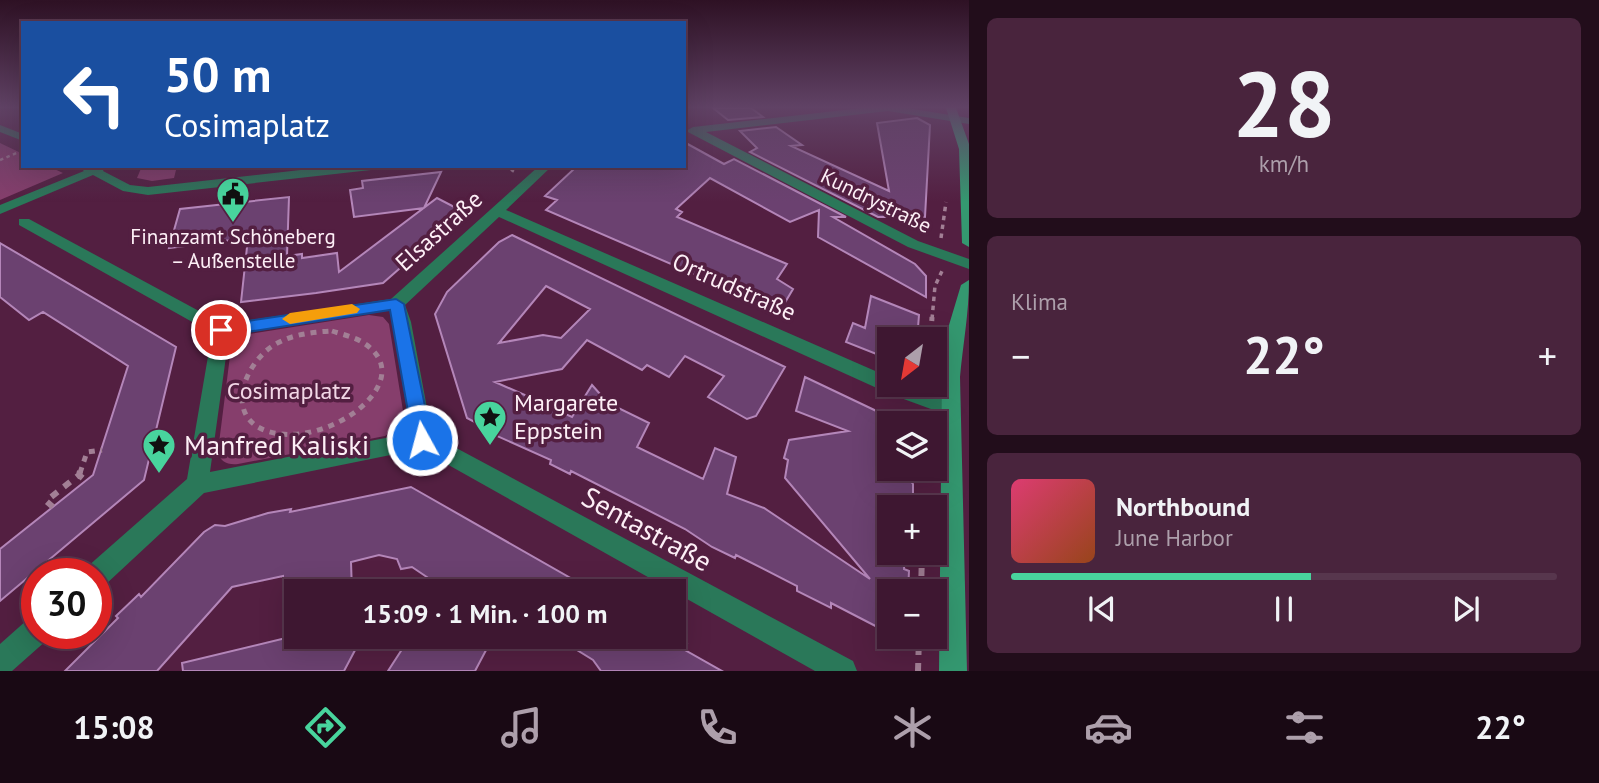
<!DOCTYPE html>
<html lang="de">
<head>
<meta charset="utf-8">
<style>
  body { margin:0; font-family:"PT Sans",sans-serif; background:#49243d; color:#f1f3f6; height:100vh; display:flex; flex-direction:column; font-size:26px; white-space:nowrap }
  * { box-sizing:border-box; margin:0 }
  p { font-size:23px; color:#ad9fab }
  .icon { flex:none; width:38px; height:38px; fill:none; stroke:currentColor; stroke-width:2; stroke-linecap:round; stroke-linejoin:round }
  .map { position:relative; flex:1; overflow:hidden }
  .drawer { display:flex; flex-direction:column; gap:18px; padding:18px; background:#220d1b; width:630px }
  .drawer>* { flex:none }
  .top-card { position:absolute; left:21px; top:21px; width:665px; height:147px; border-radius:0px; box-shadow:0 7px 28px #0002,0 0 0 2px #57364d; background:#1a4fa0; color:#fff; overflow:hidden }
  .needle { width:46px; rotate:211deg }
  .fabs { position:absolute; left:877px; top:327px; display:grid; gap:14px }
  .fabs a { display:grid; place-items:center; width:70px; height:70px; border-radius:0px; background:#3e1731; box-shadow:0 7px 28px #0002,0 0 0 2px #57364d; font-size:35px }
  .speed { position:absolute; left:21px; top:558px; display:flex; gap:14px; font-size:35px; font-weight:700; text-align:center }
  .speed>* { display:grid; place-content:center; width:91px; height:91px; border-radius:50%; background:#3e1731; box-shadow:0 7px 28px #0002,0 0 0 2px #57364d; line-height:1 }
  .speed .limit { border:10px solid #d22; background:#fff; color:#111 }
  .pin { position:absolute; display:grid; place-items:center; width:60px; height:60px; color:#fff; margin:-30px; border:4px solid #fff; border-radius:50%; box-shadow:0 2px 7px #0007 }
  .me { position:absolute; width:77px; margin:-38px; rotate:353deg; stroke-linejoin:round; filter:drop-shadow(0 0 5px #0008) }
  .turn { display:flex; align-items:center; gap:24px; height:147px; padding:0 28px; font-size:32px }
  .turn .icon { width:91px; height:91px; stroke-width:2.5 }
  .turn b { display:block; font-size:49px; line-height:60px }
  .big { font-size:52px; font-weight:700; line-height:1.1 }
  .drawer .widget { flex:1; display:flex; flex-direction:column; justify-content:center; gap:10px; min-width:0; padding:0 24px; border-radius:10px; background:#49243d }
  .drawer .dial { align-items:center; gap:0 }
  .dial b { font-size:91px; line-height:1 }
  .song { display:flex; align-items:center; gap:21px }
  .cover { width:84px; height:84px; border-radius:10px; background:linear-gradient(135deg,hsl(340 70% 55%),hsl(20 70% 35%)) }
  .played { height:7px; border-radius:4px; background:linear-gradient(90deg,#48d49d 55%,#57364d 55%) }
  .keys { display:flex; justify-content:space-around; direction:ltr }
  .heat { display:flex; justify-content:space-between; align-items:center; font-size:38px; direction:ltr }
  .trip { position:absolute; left:284px; top:579px; width:402px; height:70px; border-radius:0px; background:#3e1731; box-shadow:0 7px 28px #0002,0 0 0 2px #57364d; font-weight:700; line-height:70px; text-align:center }
  .dock { display:flex; height:112px; justify-content:space-around; align-items:center; background:#190914; color:#ad9fab }
  .dock .icon { width:49px; height:49px }
  .dock .active { color:#48d49d }
  .dock b { font-size:32px; color:#f1f3f6 }
  main { display:flex; flex:1; min-height:0 }
  .map>svg:first-child { display:block }
  .green { fill:#863e6c }
  .building { fill:#6b4170; stroke:#b486b9; stroke-width:2; fill-rule:evenodd }
  .lines { fill:none; stroke-linecap:round; stroke-linejoin:round }
  .path-far3 { stroke:#a27f95; stroke-width:2.5; stroke-dasharray:3.5 3.5; stroke-linecap:butt }
  .path-far2 { stroke:#a27f95; stroke-width:3.5; stroke-dasharray:4.5 4.5; stroke-linecap:butt }
  .path-far1 { stroke:#a27f95; stroke-width:5; stroke-dasharray:6 6; stroke-linecap:butt }
  .path { stroke:#a27f95; stroke-width:6; stroke-dasharray:8 8; stroke-linecap:butt }
  .minor { fill:#2a7859; fill-rule:evenodd }
  .secondary { fill:#349870; fill-rule:evenodd }
  .route { fill:#1a73e8; stroke:#114b97; stroke-width:2 }
  .slow { fill:#f59e0b }
  .labels { text-anchor:middle; stroke-width:7; stroke-linejoin:round; paint-order:stroke }
  .far-street-label { font-size:21px; fill:#fdeff6; stroke:#531f41 }
  .far-poi-label { font-size:21px; fill:#fdeff6; stroke:#531f41 }
  .street-label { font-size:24px; fill:#fdeff6; stroke:#531f41 }
  .park-label { font-size:24px; fill:#f2d7e6; stroke:#531f41 }
  .poi-label { font-size:24px; fill:#fdeff6; stroke:#531f41; text-anchor:start }
  .near-poi-label { font-size:28px; fill:#fdeff6; stroke:#531f41; text-anchor:start }
  .near-street-label { font-size:28px; fill:#fdeff6; stroke:#531f41 }
</style>
</head>
<body>
<main>
<div class="map">
<svg width="969" height="671" viewBox="0 0 969 671">
  <rect width="100%" height="100%" fill="#531f41"/>
  <path class="green" d="M0,143L23,154V166H48L63,173L0,200Z
    M142,166H177L174,178L152,181L137,178Z
    M369,315L383,317L389,324L404,417L397,429L385,436L238,464C227,465 220,462 218,451L231,348L236,341L249,334Z"/>
  <path class="building" d="M713,108H751L763,117L728,120Z
    M917,118L930,125L925,217H878L750,152L757,148L740,131L776,127L802,145L791,146L889,191L877,123Z
    M684,142L724,164L734,159L846,217H833L915,264L926,276V297L818,237L819,210L790,222L710,178L676,209L682,212L677,217L787,264L777,279L793,289L780,311L546,210L557,200L545,196L575,168L684,166Z
    M441,172L424,208L354,217L350,190L363,188L362,181Z
    M289,197L287,256L302,254V258L337,253L339,272L437,198L464,212L383,283L316,293L241,302L248,238L169,248L180,209Z
    M512,235L785,367L756,416L747,419L708,397L724,376L685,356L669,377L647,365L642,370L587,340L562,369L495,382L536,400L531,406L542,403L572,417L592,385L608,403L649,423L637,447L703,479L715,448L736,457L727,494L764,508L870,579L785,478L788,460L784,458L789,440L848,431L796,411L805,377L889,417V469H910L909,479L913,484V508H889V553H905L904,569L909,571L908,592H889V633L831,603V608L797,591V586L736,555L735,558L712,547L685,529L571,471L570,474L550,464L551,460L488,432L490,430L467,418L435,314L447,292L499,242ZM546,286L590,309L561,338L543,335L499,343Z
    M0,243L176,347L144,480L0,601V549L93,475L128,366L43,312L29,320L0,297Z
    M871,296L919,315L917,340H889V359L846,342L853,323L865,328Z
    M411,487L595,592H449L412,567L401,569L397,559L379,555L351,562L352,592H283V576L232,587L157,671H65L118,618L116,616L139,594L141,597L204,532L215,525L225,526L268,513L291,509L290,512Z
    M290,637H362L344,671H183L182,663Z
    M410,637H493L475,671H388Z
    M556,637H674L687,644L685,650L722,671H601L593,660Z"/>
  <g class="lines">
    <path class="path-far3" d="M0,160L19,152
      M505,166L516,173"/>
    <path class="path-far2" d="M941,238L946,202
      M932,319L935,286L942,271"/>
    <path class="path-far1" d="M332,331C341,334 354,337 362,342C424,379 327,451 267,431C225,417 243,367 271,347C288,335 311,332 332,331Z
      M931,333L932,317
      M80,473L87,452L102,450"/>
    <path class="path" d="M79,475L80,471
      M53,507L46,501L79,475L86,481
      M921,592L922,553
      M918,671L919,637"/>
    <path class="minor" d="M862,108H907L969,118V124L888,111L706,132L918,241L969,259V269L908,247L686,131L693,127Z
      M0,125L23,134V141L0,132Z
      M78,166H105L103,171L130,185L148,187L336,166H377L371,170L148,195L123,191L93,175L0,214V205L84,171Z
      M539,166H552L506,210L889,377V385H907L957,402L960,408L957,414L950,416L890,394L499,217L405,305L411,322L432,435L853,661L857,671H815L420,449L204,493L105,585L96,589V574H84L87,567L187,479L212,333L19,225V219H29L223,324L391,299ZM390,310L411,433L210,472L229,335Z
      M37,617V634H49L47,640L12,671H0V644L27,620Z"/>
    <path class="secondary" d="M946,108H956L969,144V247L962,243L959,149Z
      M969,280C969,313 963,344 960,377L967,671H939L942,377L946,335L961,285Z"/>
  </g>
  <linearGradient id="sky" x2="0" y2="1"><stop stop-color="#2e1124"/><stop offset="0.53" stop-color="#604265"/><stop offset="1" stop-color="#604265" stop-opacity="0"/></linearGradient>
  <rect width="969" height="202" fill="url(#sky)"/>
  <path class="route" d="M396,299L404,304L432,440L429,445H415L413,440L390,310L221,336L213,330L221,325Z"/>
  <path class="slow" d="M352,304L360,309L357,313L290,324L282,319L290,313Z"/>
  <defs>
    <symbol id="civic-pin" viewBox="-11 -11 22 30"><path d="M0 17L-7.5 6A9.5 9.5 0 1 1 7.5 6Z" fill="#48d49d" stroke="#531f41"/><path d="M-.6-6.5H3V-4.5H.6V-3L4-1V1h2V6H-6V1h2V-1L-.6-3ZM-1.2 2.5V6h2.4V2.5Z" fill="#111"/></symbol>
    <symbol id="sight-pin" viewBox="-11 -11 22 30"><path d="M0 17L-7.5 6A9.5 9.5 0 1 1 7.5 6Z" fill="#48d49d" stroke="#531f41"/><path d="M0-6L1.8-2.2L6-1.7L2.9 1.2L3.7 5.4L0 3.3L-3.7 5.4L-2.9 1.2L-6-1.7L-1.8-2.2Z" fill="#111"/></symbol>
  </defs>
  <g fill-rule="evenodd">
    <use href="#civic-pin" x="214" y="175" width="38" height="52"/>
    <use href="#sight-pin" x="471" y="398" width="38" height="52"/>
    <use href="#sight-pin" x="140" y="426" width="38" height="52"/>
  </g>
  <g class="labels">
    <g class="far-street-label">
      <text transform="translate(876 201) rotate(26)" y="7">Kundrystraße</text>
    </g>
    <g class="far-poi-label">
      <text x="233" y="244">Finanzamt Schöneberg<tspan x="233" dy="24">– Außenstelle</tspan></text>
    </g>
    <g class="street-label">
      <text transform="translate(439 231) rotate(-42)" y="8">Elsastraße</text>
      <text transform="translate(734 287) rotate(24)" y="8">Ortrudstraße</text>
    </g>
    <g class="park-label">
      <text x="289" y="399">Cosimaplatz</text>
    </g>
    <g class="poi-label">
      <text x="514" y="411">Margarete<tspan x="514" dy="28">Eppstein</tspan></text>
    </g>
    <g class="near-poi-label">
      <text x="184" y="455">Manfred Kaliski</text>
    </g>
    <g class="near-street-label">
      <text transform="translate(647 529) rotate(29)" y="10">Sentastraße</text>
    </g>
  </g>
</svg>
<div class="fabs">
<a><svg class="needle" viewBox="-14 -14 28 28"><path d="M0-13l5 13h-10z" fill="#e53935"/><path d="M0 13l5-13h-10z" fill="#ad9fab"/></svg></a>
<a><svg class="icon" aria-label="layers" viewBox="0 0 24 24"><path d="M12 4l9 5-9 5-9-5zM3 14l9 5 9-5"/></svg></a>
<a>+</a>
<a>−</a>
</div>
<div class="speed"><div class="limit">30</div></div>
<div class="pin" style="left:221px;top:330px;background:#d93025"><svg class="icon" aria-label="arrive" viewBox="0 0 24 24"><path d="M6 21V4h12l-3 4 3 4H6"/></svg></div>
<svg class="me" style="left:422px;top:440px" viewBox="-20 -20 40 40"><circle r="17" fill="#1a73e8" stroke="#fff" stroke-width="3"/><path d="M0-11L8 9 0 5-8 9z" fill="#fff"/></svg>
<div class="trip">15:09 · 1 Min. · 100 m</div>
<div class="top-card">
<div class="turn"><svg class="icon" aria-label="left" viewBox="0 0 24 24"><path d="M17 20v-9H6M10 6l-5 5 5 5"/></svg><div><b>50 m</b>Cosimaplatz</div></div>
</div>
</div>
<section class="drawer">
<div class="widget dial"><b>28</b><p>km/h</p></div>
<div class="widget"><p>Klima</p>
<div class="heat"><a>−</a><b class="big">22°</b><a>+</a></div>
</div>
<div class="widget">
<div class="song"><i class="cover"></i><div><b>Northbound</b><p>June Harbor</p></div></div>
<div class="played"></div>
<div class="keys"><svg class="icon" aria-label="previous" viewBox="0 0 24 24"><path d="M18 5L8 12l10 7zM5 5v14"/></svg><svg class="icon" aria-label="pause" viewBox="0 0 24 24"><path d="M8 5v14M16 5v14"/></svg><svg class="icon" aria-label="next" viewBox="0 0 24 24"><path d="M6 5l10 7-10 7zM19 5v14"/></svg></div>
</div>
</section>
</main>
<nav class="dock">
<b>15:08</b>
<svg class="icon active" aria-label="directions" viewBox="0 0 24 24"><path d="M12 3l9 9-9 9-9-9zM9 14v-3h6M13 9l2 2-2 2"/></svg>
<svg class="icon" aria-label="music" viewBox="0 0 24 24"><path d="M9 18V5l10-2v13"/><circle cx="6" cy="18" r="3"/><circle cx="16" cy="16" r="3"/></svg>
<svg class="icon" aria-label="phone" viewBox="0 0 24 24"><path d="M5 4h4l2 5-3 2q2 4 5 5l2-3 5 2v4C11 20 4 13 5 4z"/></svg>
<svg class="icon" aria-label="climate" viewBox="0 0 24 24"><path d="M12 3v18M4 7l16 10M4 17L20 7"/></svg>
<svg class="icon" aria-label="car" viewBox="0 0 24 24"><path d="M5 17H2v-5l4-1 3-4h7l3 4 3 1v5h-3M9 17h6M6 11h13"/><circle cx="7" cy="17" r="2"/><circle cx="17" cy="17" r="2"/></svg>
<svg class="icon" aria-label="filters" viewBox="0 0 24 24"><path d="M4 7h16M4 17h16"/><circle cx="9" cy="7" r="2"/><circle cx="15" cy="17" r="2"/></svg>
<b>22°</b>
</nav>
</body>
</html>
